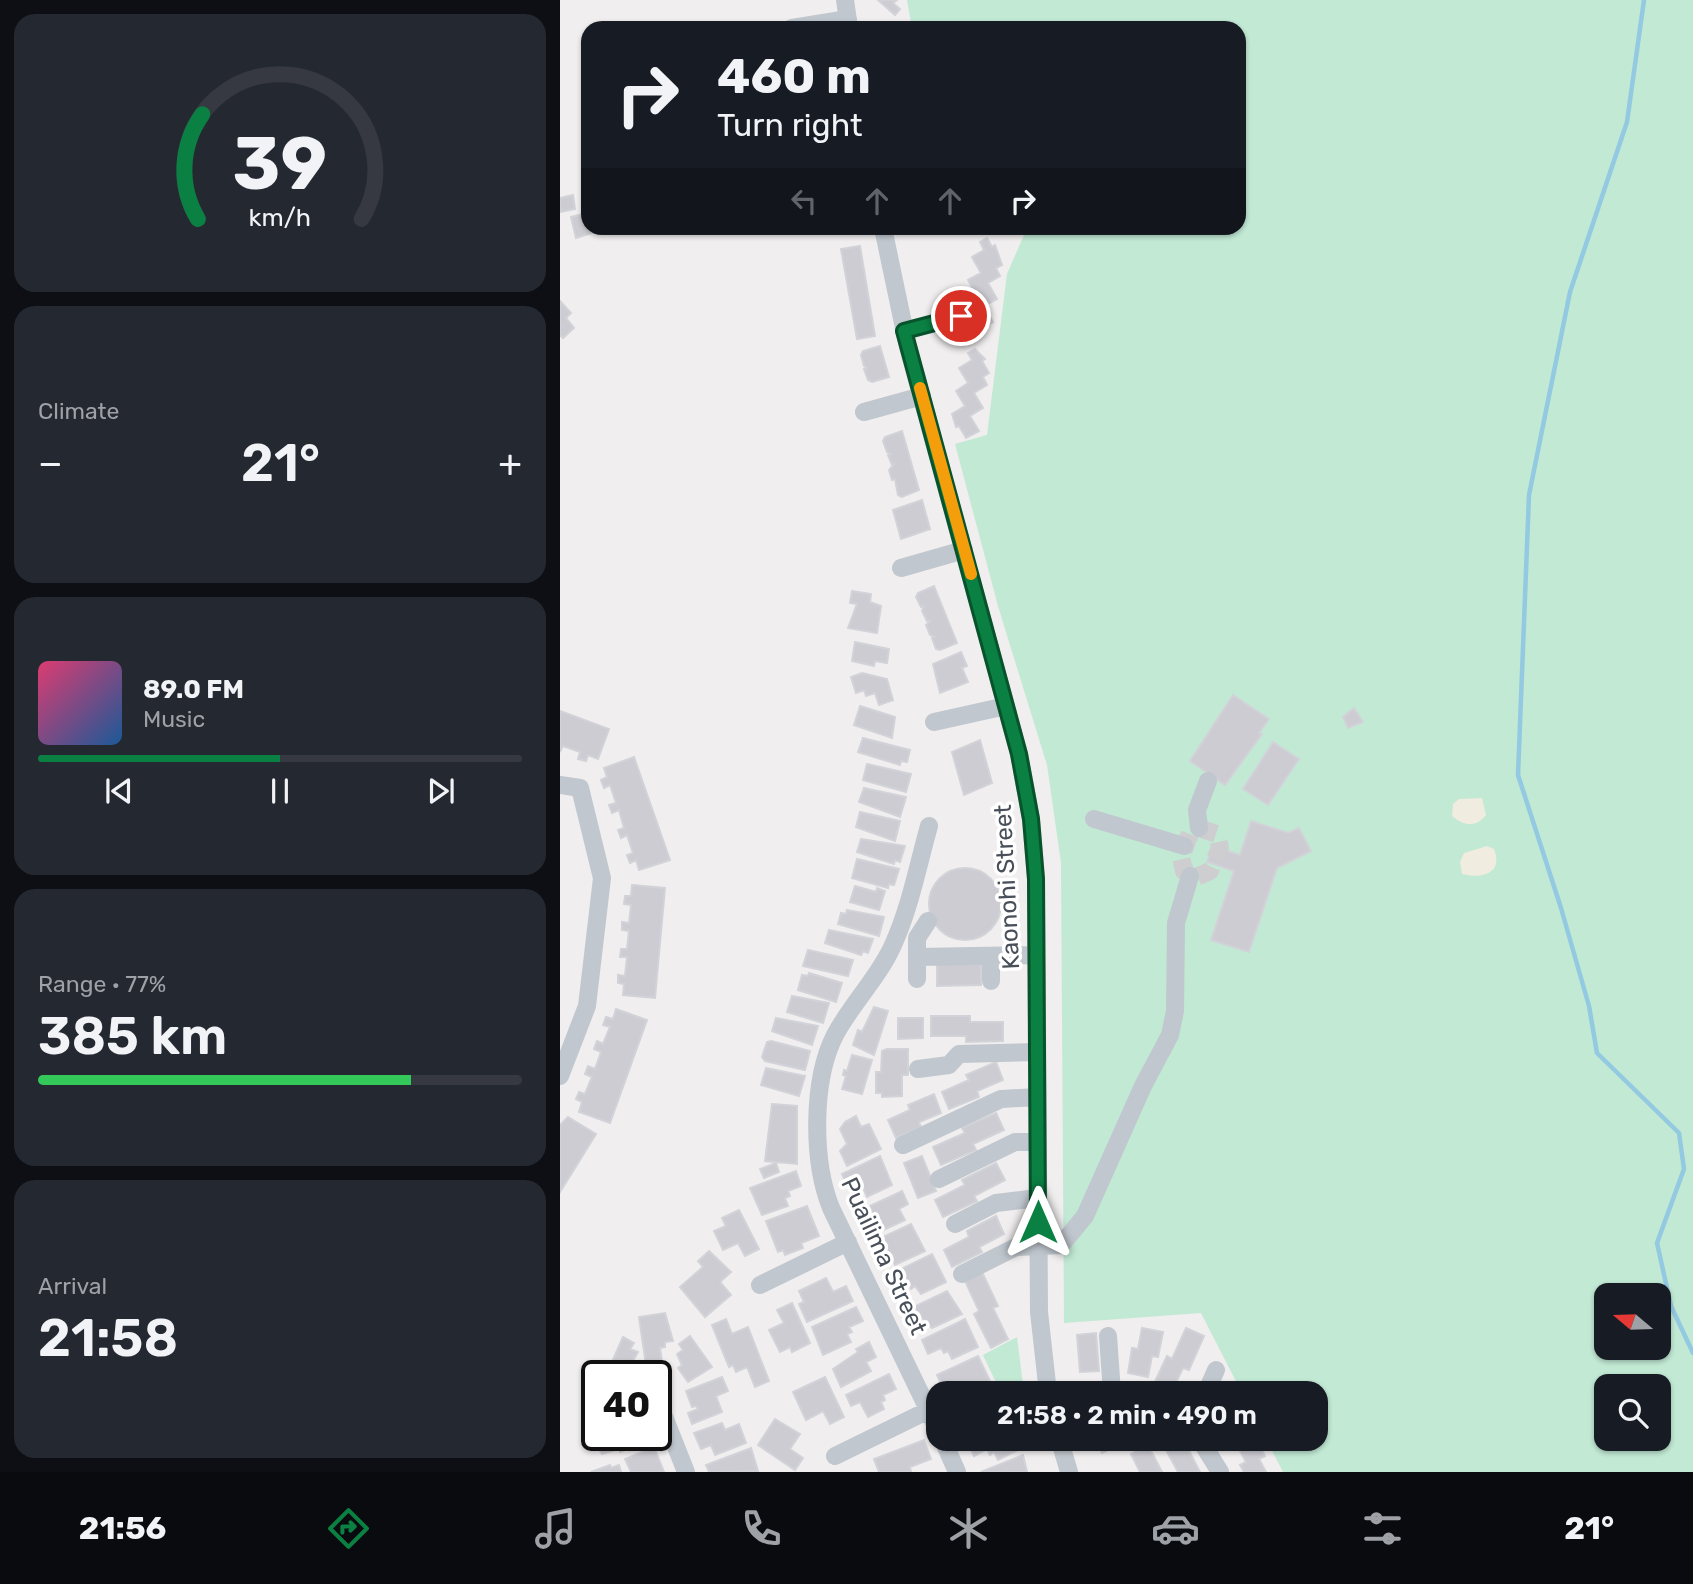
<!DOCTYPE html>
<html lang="en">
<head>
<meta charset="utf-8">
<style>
  body { margin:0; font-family:Rubik,sans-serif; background:#242831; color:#f1f3f6; height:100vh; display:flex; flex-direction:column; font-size:26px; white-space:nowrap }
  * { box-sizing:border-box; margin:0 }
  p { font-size:23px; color:#9ea1a6 }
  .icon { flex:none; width:38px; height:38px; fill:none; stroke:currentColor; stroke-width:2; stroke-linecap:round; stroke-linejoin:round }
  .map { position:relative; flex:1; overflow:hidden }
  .side { display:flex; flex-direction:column; gap:14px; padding:14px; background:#0d0f14; width:560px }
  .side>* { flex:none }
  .hud { position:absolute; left:21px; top:21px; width:665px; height:214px; border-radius:21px; box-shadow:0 2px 5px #0004; background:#171b24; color:#f1f3f6; overflow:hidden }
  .needle { width:46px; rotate:289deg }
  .tools { position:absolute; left:1034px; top:1283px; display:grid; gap:14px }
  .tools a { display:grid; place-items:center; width:77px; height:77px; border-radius:14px; background:#171b24; box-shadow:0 2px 5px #0004; font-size:35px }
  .speed { position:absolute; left:21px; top:1360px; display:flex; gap:14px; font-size:35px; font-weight:700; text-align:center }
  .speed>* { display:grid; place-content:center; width:91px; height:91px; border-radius:50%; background:#171b24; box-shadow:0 2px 5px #0004; line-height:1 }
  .speed .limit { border:4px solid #111; border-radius:10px; background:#fff; color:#111 }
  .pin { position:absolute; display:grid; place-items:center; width:60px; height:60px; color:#fff; margin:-30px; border:4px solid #fff; border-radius:50%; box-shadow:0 2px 7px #0007 }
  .me { position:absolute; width:77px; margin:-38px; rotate:0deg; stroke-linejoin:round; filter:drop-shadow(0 0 5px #0008) }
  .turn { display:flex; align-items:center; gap:24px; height:147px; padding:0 21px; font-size:32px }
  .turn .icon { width:91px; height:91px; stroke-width:2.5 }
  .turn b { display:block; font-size:49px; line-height:60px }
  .lanes { display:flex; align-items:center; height:66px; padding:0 21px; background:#0003; justify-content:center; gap:35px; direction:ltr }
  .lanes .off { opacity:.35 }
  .big { font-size:52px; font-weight:600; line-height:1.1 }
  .side .tile { flex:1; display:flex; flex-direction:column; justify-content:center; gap:10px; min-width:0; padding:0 24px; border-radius:21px; background:#242831 }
  .side .dial { align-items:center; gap:0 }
  .dial svg { height:182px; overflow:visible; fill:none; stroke:#363941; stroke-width:7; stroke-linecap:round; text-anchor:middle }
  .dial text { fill:#f1f3f6; stroke:none }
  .song { display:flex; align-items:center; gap:21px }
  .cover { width:84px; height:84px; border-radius:10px; background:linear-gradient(135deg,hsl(340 70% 55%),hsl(210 70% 35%)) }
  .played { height:7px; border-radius:4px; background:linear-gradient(90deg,#0b8043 50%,#363941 50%) }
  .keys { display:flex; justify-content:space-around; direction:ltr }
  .heat { display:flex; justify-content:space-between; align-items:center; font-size:38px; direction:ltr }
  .charge { height:10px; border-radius:5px; background:linear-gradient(90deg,#34c759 77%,#363941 0) }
  .trip { position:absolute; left:366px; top:1381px; width:402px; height:70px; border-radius:21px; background:#171b24; box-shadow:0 2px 5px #0004; font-weight:600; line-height:70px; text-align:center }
  .tabs { display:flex; height:112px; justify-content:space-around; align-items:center; background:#090b0e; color:#9ea1a6 }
  .tabs .icon { width:49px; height:49px }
  .tabs .on { color:#0b8043 }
  .tabs b { font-size:32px; color:#f1f3f6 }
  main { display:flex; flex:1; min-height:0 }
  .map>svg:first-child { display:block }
  .green { fill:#c1e9d4; fill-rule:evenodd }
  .sand { fill:#f0ece0 }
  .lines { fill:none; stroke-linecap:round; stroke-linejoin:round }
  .stream { stroke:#93c9e1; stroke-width:4.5 }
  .building { fill:#ccccd2; stroke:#d2d3d8; stroke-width:2 }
  .minor-tunnel { stroke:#ceced0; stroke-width:18; stroke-dasharray:18 9; stroke-linecap:butt }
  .minor { stroke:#c0c7ce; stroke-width:18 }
  .route-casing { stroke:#07532c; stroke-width:18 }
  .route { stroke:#0b8043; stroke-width:12 }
  .slow { stroke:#f59e0b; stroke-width:12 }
  .labels { text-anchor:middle; stroke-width:7; stroke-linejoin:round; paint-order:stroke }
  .street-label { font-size:24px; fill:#484f59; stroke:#fff }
</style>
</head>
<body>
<main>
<section class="side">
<div class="tile dial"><svg viewBox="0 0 100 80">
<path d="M14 69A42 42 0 1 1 86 69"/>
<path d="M14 69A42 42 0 0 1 16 23" stroke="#0b8043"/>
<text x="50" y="56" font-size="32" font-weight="700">39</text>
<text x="50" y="72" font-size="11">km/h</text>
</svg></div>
<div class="tile"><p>Climate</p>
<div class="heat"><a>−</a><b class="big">21°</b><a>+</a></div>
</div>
<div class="tile">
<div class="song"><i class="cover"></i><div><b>89.0 FM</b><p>Music</p></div></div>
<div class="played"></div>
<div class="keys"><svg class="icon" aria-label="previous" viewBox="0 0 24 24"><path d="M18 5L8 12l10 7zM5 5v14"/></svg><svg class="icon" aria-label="pause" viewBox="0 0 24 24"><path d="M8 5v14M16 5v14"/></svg><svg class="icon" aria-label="next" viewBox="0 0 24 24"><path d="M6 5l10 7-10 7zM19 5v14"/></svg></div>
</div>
<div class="tile"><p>Range · 77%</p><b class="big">385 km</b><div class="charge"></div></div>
<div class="tile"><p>Arrival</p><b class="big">21:58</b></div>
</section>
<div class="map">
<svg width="1133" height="1472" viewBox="0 0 1133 1472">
  <rect width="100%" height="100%" fill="#f0eeee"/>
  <path class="green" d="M347,0H1133V1472H723L706,1439L756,1438V1393H682L641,1313L504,1323L501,863L487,765L438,606L395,444L427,435L447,274L467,228H679V28H352ZM1046,1295H1099V1348H1046ZM1046,1386H1099V1438H1046Z
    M457,1337L464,1393H441L423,1355Z"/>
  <path class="sand" d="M922,798L926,815C916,828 904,826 892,816L893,804L899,799Z
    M927,846L934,849C944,874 921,879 902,874L900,862L904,853Z"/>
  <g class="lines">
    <path class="stream" d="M1084,0L1067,122L1010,292L969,495L958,775L1001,908L1029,1006L1037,1053L1119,1133L1124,1169L1097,1243L1111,1306L1133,1353"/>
  </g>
  <path class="building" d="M318,0H337L333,3L340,9L335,15Z
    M13,195L15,209L0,212V198Z
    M27,213L28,228L32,233L16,238L11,217Z
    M427,238L432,247L435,245L442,265L436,268L440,276L428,283L437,299L424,306L433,322L419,329L412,316L409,318L407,313L409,312L404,303L417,296L408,280L421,273L412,257L424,250L420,242Z
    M300,246L315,336L297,339L281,249Z
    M0,301L11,313L6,318L14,328L3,338L0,335Z
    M320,346L329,377L312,382L308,380L304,369L307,368L304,366L301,355L303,351Z
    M415,349L425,359L422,361L429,373L423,377L427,385L414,393L423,408L410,416L419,431L406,438L399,426L396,427L392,414L405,406L396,391L408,383L399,368L412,360L408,353Z
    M342,431L359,490L342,497L338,495L335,479L332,480L329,470L335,463L332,465L328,455L331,454L327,452L323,441L325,437Z
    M362,500L370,529L341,539L333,510Z
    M374,586L397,643L380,650L376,649L372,638L375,637L370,635L366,625L370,621H367L362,611L364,606L361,607L356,597L358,593Z
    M292,591L311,594L310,602L321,606L317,633L288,628L297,604L290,603Z
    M295,642L329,649L327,663L315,661L314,666L292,661Z
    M401,652L407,666L402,668L408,682L380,693L373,664Z
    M302,673L327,679L333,700L319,705L315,693L306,696L304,690L296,693L291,677Z
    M673,695L709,719L699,733L702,734L665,785L630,761Z
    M300,706L335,717L332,738L294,725Z
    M794,708L803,722L788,728L783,717Z
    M0,711L49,729L38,759L28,755L26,761L18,759L20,752L3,746L0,752Z
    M303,738L350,750L347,762L341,761L340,765L298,752Z
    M420,740L432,783L404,795L392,752Z
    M713,742L739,759L708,805L683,789Z
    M74,757L110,860L79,870L76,860L70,863L67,855L73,853L67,835L61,838L58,830L64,828L59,810L52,813L49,805L56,803L50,785L44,788L41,780L47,777L44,768Z
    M307,764L351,774L346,792L303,780Z
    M304,788L346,797L340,817L299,802Z
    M300,812L340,821L335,841L296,827Z
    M691,821L728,833L739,828L751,851L717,868L689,952L651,940L674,871L647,862L653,846L680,855Z
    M301,839L345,846L340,862L335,860L334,864L297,852Z
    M297,859L339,869L334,885L329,884L328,888L292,878Z
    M369 904a36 36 0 1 1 72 0a36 36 0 1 1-72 0Z
    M72,885L105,888L95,998L63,995L64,984L58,983V975L65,976L67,957H60L61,949H67L69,931L62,930V922L69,923L71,905L64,904L65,896H71Z
    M295,886L316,892L317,888L325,891L319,910L290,902Z
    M287,910L324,917L319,936L278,924L281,913L286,914Z
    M269,930L313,939L308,953L303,951L301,955L265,943Z
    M248,950L293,960L288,976L243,966Z
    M377,963H421V985L377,986Z
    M249,973L282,983L276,1002L238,990L242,975L248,976Z
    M232,996L269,1003L263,1023L227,1012Z
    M314,1007L328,1011L314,1055L293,1045L298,1030L302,1032Z
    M56,1009L87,1020L50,1123L19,1112L22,1102L16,1099L19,1092L25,1094L32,1077L25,1074L28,1066L35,1069L41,1052L34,1049L37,1041L43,1044L50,1027L43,1025L46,1017L53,1019Z
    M371,1016H410V1022H443V1041L406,1042V1036H371Z
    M216,1018L258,1026L252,1045L212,1031Z
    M338,1018H363V1038L338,1039Z
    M211,1041L250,1051L245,1070L205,1061L202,1057L207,1042Z
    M327,1049H348V1075H342V1096L322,1097V1093H316V1072H321L322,1051Z
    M292,1055L312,1060L302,1094L282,1089L286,1076L283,1075L284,1070L287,1071Z
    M436,1062L443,1080L417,1091L419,1097L389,1109L382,1092L409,1080L406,1075Z
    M206,1068L245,1076L239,1096L201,1085Z
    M374,1094L381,1113L359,1122L361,1127L336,1138L328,1120L350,1110L348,1105Z
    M212,1104L237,1106V1164L205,1161Z
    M436,1113L444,1130L413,1144L416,1150L381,1165L373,1147L405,1133L402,1128Z
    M296,1116L301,1127L309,1124L321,1149L287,1166L280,1151L287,1144L280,1129L285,1122Z
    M8,1117L36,1134L0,1192V1125Z
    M320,1156L332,1185L307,1197L301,1183L288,1188L282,1174Z
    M362,1156L376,1191L358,1198L344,1163Z
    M216,1163L219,1172L204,1178L200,1169Z
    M436,1163L445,1180L414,1196L417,1201L383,1217L375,1200L405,1185L402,1180Z
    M236,1171L241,1186L228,1191L230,1196L225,1198L228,1206L202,1215L190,1188Z
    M342,1191L348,1204L339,1209L345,1220L313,1235L308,1224L304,1226L297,1212Z
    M247,1206L259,1236L241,1243L243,1248L225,1255L223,1250L218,1252L206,1221Z
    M179,1210L199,1249L185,1256L178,1243L163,1250L154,1231L166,1226L162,1218Z
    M436,1216L444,1234L419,1247L422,1252L392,1267L384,1250L409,1237L407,1231Z
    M351,1224L365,1251L335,1265L329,1254L320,1258L312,1242Z
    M149,1251L171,1272L160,1282L171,1295L145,1317L120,1287L143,1267L138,1261Z
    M372,1254L386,1282L361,1294L355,1286L351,1289L348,1283L335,1289L329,1275Z
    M422,1272L438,1306L433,1308L448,1339L431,1348L414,1314L419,1311L405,1281Z
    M266,1278L273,1292L286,1286L293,1301L247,1322L239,1304L244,1302L239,1291Z
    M387,1291L402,1314L372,1328L363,1319L354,1324L345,1305L350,1303L352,1308Z
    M232,1303L250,1343L232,1352L230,1347L220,1352L209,1330L224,1323L217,1310Z
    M296,1307L303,1321L289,1327L292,1332L287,1334L291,1342L263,1355L252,1327Z
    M105,1313L113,1341L105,1342V1347L100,1348L102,1362L86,1365L79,1317Z
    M166,1319L172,1334L188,1327L209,1381L195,1387L187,1367L176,1372L173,1365L169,1367L152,1325Z
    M405,1319L418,1347L392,1359L388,1351L384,1353L381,1348L368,1354L362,1340Z
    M582,1328L603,1332L598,1357L592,1356L588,1377L568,1373L572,1348L578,1349Z
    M626,1328L644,1336L629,1370L623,1368L611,1393L591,1390L607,1356L612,1359Z
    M536,1333L539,1371L520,1372L517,1335Z
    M130,1336L152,1367L128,1382L118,1368L122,1365L117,1354L123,1350L119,1344Z
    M63,1337L74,1343L70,1349L78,1352L70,1366L80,1371L78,1376H56L48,1371Z
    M309,1342L316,1357L306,1362L311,1371L281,1387L273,1369L298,1352L296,1349Z
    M418,1356L430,1381L405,1393H382L385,1392L377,1375Z
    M35,1371L44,1376H37V1417L22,1410Z
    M329,1374L336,1389L323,1395L325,1400L321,1402L324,1409L308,1417L300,1402L291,1406L286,1395Z
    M162,1377L168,1391L156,1396L162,1412L132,1424L128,1413L138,1409L136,1406L132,1407L126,1391Z
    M265,1377L284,1417L270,1424L263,1411L246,1420L233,1392Z
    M215,1419L240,1434L230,1449L243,1458L235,1470L198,1445Z
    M162,1423L165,1430L179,1424L186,1443L155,1455L151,1445L141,1449L134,1433Z
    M37,1426V1435H86L88,1441L60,1452L59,1449L42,1454L27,1430Z
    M412,1438H460L464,1447L438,1460L434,1452L430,1455L427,1449L414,1456L407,1441Z
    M535,1438H584L567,1447L564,1442L542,1453Z
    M673,1438H696L705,1456L699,1459L706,1472H684L680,1465L686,1462Z
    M364,1440L371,1459L350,1467L351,1472H319L314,1459Z
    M624,1441L640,1472H618L606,1450Z
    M588,1445L602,1472H580L571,1454Z
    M94,1447L104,1472H71L65,1459Z
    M191,1448L198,1471L149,1472L146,1465Z
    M463,1455L467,1472H421Z
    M50,1465L51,1468L59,1465L61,1472H31Z"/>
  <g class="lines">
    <path class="minor-tunnel" d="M639,828L657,834L660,848L650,871L636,877L624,871L621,857L631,831Z"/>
    <path class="minor" d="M285,0L289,28
      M232,28L288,19
      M323,228L348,347L459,754L471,819L476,879L479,1312L488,1393
      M344,331L401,316
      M304,412L362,396
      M341,568L404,550
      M374,722L446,706
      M0,785L20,788L42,878L27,1006L0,1076
      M534,819L624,846
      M369,826C358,865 350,908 333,945C319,977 292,1003 275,1035C252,1080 252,1161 271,1208L378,1430
      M639,828L637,810L648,781
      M431,956V981
      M357,957L476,955
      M357,979V938L368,921
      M358,1069L389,1065L399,1054L477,1052
      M343,1145L441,1099L477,1097
      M379,1179L455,1142H478
      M395,1224L436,1203L478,1198
      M402,1274L456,1247L501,1245L525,1216L583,1086L610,1035L615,1011L616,923L630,876
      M200,1285L288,1242
      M548,1336L552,1393
      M497,1393L531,1390L555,1393
      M646,1393L656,1370
      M97,1399L126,1472
      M382,1438L397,1472
      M499,1438L509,1472
      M639,1438L660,1472
      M275,1456L369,1410"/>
  </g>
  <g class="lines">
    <defs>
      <path id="route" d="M401,316L344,331L459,754L471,819L476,879L478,1222"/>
    </defs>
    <use href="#route" class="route-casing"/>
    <use href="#route" class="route"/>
    <path class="slow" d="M360,388L411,574"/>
  </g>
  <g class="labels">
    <g class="street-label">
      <text transform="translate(447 887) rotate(-93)" y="8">Kaonohi Street</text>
      <text transform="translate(324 1256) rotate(65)" y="8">Puailima Street</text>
    </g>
  </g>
</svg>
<div class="tools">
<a><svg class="needle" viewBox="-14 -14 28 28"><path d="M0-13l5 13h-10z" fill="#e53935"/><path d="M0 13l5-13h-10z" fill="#9ea1a6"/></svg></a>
<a><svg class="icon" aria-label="search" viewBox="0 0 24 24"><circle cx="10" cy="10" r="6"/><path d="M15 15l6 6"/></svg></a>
</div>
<div class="speed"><div class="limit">40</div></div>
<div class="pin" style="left:401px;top:316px;background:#d93025"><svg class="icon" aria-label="arrive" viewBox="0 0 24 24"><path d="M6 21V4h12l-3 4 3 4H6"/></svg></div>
<svg class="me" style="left:478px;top:1222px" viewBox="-20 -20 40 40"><path d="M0-17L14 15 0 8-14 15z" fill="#0b8043" stroke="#fff" stroke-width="4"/></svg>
<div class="trip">21:58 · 2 min · 490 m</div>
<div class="hud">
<div class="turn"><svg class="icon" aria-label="right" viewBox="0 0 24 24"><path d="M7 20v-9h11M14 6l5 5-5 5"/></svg><div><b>460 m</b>Turn right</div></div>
<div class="lanes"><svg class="icon off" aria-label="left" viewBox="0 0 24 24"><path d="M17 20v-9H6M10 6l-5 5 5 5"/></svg><svg class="icon off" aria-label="ahead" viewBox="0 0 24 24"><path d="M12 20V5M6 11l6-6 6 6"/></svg><svg class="icon off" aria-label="ahead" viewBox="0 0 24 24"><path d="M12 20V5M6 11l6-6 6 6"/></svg><svg class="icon" aria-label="right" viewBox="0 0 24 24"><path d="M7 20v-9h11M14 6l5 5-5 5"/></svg></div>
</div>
</div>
</main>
<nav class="tabs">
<b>21:56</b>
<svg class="icon on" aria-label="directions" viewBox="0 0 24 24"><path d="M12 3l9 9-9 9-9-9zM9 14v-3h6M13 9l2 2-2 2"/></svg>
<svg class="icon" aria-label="music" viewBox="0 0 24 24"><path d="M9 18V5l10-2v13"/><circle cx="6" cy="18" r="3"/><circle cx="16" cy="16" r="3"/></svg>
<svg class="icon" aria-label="phone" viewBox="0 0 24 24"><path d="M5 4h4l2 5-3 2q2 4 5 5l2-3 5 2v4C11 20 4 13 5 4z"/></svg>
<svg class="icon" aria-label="climate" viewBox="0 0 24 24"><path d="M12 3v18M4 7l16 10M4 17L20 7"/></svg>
<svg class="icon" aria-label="car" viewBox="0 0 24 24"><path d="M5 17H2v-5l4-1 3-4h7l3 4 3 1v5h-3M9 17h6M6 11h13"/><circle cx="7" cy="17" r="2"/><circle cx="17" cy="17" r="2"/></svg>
<svg class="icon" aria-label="filters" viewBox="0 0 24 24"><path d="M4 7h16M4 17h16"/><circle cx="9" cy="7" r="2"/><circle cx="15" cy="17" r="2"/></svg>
<b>21°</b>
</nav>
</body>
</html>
